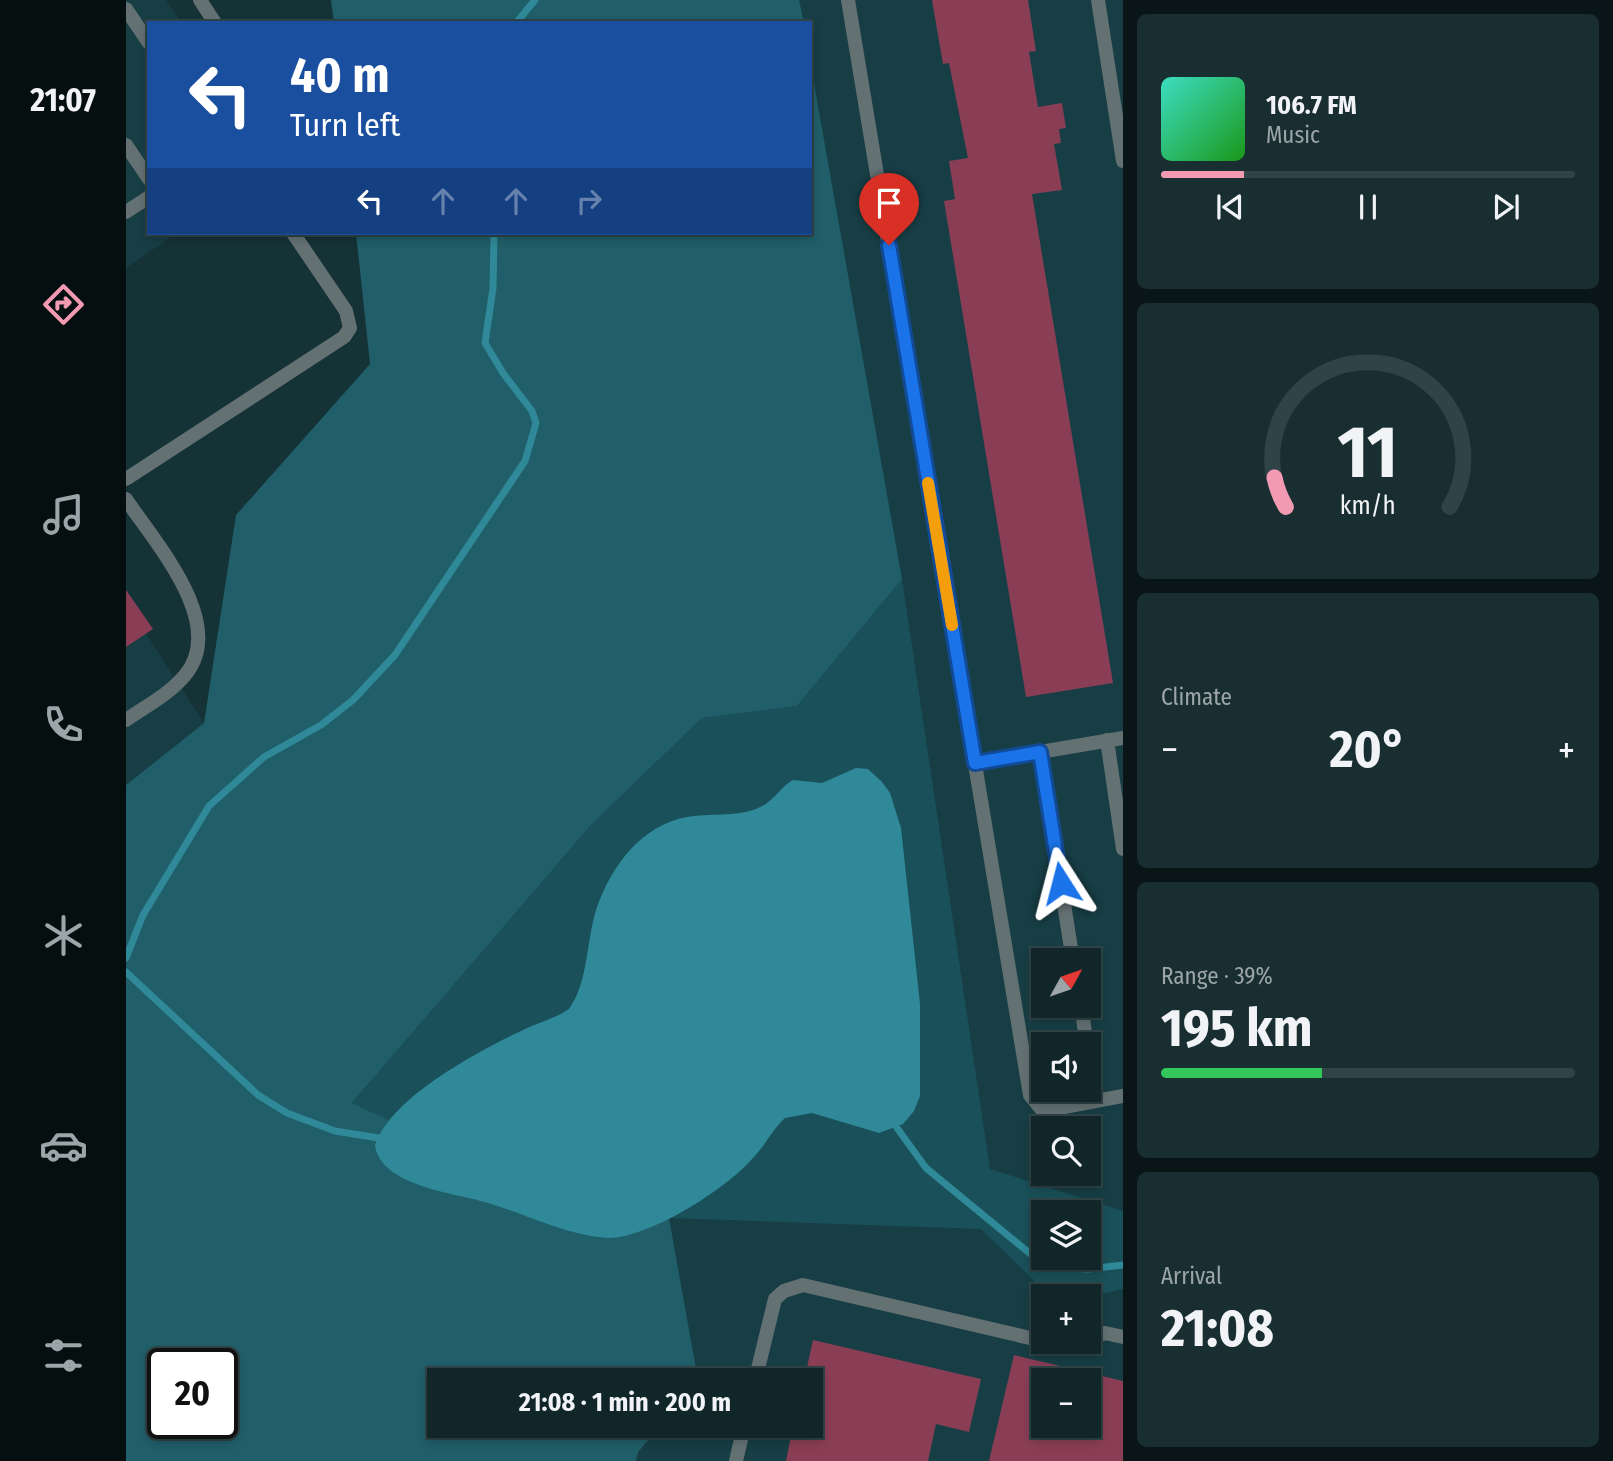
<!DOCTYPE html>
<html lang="en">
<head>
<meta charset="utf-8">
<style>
  body { margin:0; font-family:"Fira Sans Condensed",sans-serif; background:#192e31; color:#f1f3f6; height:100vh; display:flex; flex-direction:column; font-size:26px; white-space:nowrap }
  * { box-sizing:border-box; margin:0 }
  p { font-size:23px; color:#9ca5a8 }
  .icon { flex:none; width:38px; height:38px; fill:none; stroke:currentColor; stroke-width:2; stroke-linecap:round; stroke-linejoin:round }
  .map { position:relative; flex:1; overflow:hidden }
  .sheet { display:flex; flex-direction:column; gap:14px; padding:14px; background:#091517; width:490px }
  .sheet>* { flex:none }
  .top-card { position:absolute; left:21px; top:21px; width:665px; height:214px; border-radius:0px; box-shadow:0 4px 10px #0003,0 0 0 2px #304346; background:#1a4fa0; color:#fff; overflow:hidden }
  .needle { width:46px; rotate:50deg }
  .fabs { position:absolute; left:905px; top:948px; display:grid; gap:14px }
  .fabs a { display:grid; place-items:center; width:70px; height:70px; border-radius:0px; background:#102629; box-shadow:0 4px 10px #0003,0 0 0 2px #304346; font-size:35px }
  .speed { position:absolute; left:21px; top:1348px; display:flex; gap:14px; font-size:35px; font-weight:700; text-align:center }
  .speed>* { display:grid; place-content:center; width:91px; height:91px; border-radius:50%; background:#102629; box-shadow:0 4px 10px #0003,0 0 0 2px #304346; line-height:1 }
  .speed .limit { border:4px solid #111; border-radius:10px; background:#fff; color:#111 }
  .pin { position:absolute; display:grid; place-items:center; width:60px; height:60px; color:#fff; margin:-72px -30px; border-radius:50% 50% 50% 0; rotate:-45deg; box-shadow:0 0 7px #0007 }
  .pin .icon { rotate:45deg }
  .me { position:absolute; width:77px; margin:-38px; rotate:351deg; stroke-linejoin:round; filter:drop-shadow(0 0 5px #0008) }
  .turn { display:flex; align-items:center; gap:24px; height:147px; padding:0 28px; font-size:32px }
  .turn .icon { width:91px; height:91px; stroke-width:2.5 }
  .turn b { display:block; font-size:49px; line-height:60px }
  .lanes { display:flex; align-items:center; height:66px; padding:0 28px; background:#0003; justify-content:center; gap:35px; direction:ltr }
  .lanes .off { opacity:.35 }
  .big { font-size:52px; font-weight:700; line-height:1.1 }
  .sheet .card { flex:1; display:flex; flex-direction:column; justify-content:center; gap:10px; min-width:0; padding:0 24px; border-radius:10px; background:#192e31 }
  .sheet .dial { align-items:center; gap:0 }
  .dial svg { height:182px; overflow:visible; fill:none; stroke:#304346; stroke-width:7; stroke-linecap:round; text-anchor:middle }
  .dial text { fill:#f1f3f6; stroke:none }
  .song { display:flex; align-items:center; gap:21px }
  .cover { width:84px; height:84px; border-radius:10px; background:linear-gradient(135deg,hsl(170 70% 55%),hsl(120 70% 35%)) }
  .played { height:7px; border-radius:4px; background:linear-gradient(90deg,#f19ab1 20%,#304346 20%) }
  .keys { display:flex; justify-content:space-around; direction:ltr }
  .heat { display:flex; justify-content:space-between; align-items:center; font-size:38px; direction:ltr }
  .charge { height:10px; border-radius:5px; background:linear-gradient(90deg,#34c759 39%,#304346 0) }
  .trip { position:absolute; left:301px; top:1368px; width:396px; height:70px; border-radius:0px; background:#102629; box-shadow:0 4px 10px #0003,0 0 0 2px #304346; font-weight:700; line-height:70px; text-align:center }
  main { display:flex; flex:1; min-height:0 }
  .dock { display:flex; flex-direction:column; width:126px; justify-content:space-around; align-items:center; background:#060f10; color:#9ca5a8 }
  .dock .icon { width:49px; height:49px }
  .dock .active { color:#f19ab1 }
  .dock b { font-size:32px; color:#f1f3f6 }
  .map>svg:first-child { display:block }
  .built { fill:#173e45; fill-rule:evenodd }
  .green { fill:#1a5059; fill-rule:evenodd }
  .forest { fill:#205e69; fill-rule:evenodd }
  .water { fill:#2f8998 }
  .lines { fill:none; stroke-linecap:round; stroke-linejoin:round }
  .stream { stroke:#2f8998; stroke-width:7 }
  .building { fill:#8a3e56; fill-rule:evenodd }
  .lane { stroke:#647173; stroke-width:14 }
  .route-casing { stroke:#114b97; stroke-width:18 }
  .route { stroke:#1a73e8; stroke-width:12 }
  .slow { stroke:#f59e0b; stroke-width:12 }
</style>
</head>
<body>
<main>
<nav class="dock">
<b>21:07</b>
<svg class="icon active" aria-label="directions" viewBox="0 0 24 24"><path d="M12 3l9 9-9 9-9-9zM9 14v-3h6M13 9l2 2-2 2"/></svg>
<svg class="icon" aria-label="music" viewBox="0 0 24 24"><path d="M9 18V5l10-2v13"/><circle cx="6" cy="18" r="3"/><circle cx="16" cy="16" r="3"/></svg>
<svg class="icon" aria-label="phone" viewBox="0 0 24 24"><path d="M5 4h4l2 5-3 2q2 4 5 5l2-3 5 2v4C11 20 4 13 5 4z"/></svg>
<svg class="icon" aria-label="climate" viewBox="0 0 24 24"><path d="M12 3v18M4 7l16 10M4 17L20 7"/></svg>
<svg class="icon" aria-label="car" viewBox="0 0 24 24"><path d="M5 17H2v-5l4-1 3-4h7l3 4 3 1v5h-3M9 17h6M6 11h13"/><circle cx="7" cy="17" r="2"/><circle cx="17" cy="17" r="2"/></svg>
<svg class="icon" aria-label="filters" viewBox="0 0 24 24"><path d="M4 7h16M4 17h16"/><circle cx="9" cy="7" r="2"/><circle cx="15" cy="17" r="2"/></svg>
</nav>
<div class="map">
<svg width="997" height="1461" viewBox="0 0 997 1461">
  <rect width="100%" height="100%" fill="#153237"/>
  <path class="built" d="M0,0H40L56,23H23V233H51L0,268Z
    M320,0H997V1461H159L233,1211L303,233H684V23H319ZM917,961H962V1006H917ZM917,1045H962V1090H917ZM917,1129H962V1174H917ZM917,1213H962V1258H917ZM917,1297H962V1342H917ZM313,1381H684V1426H313ZM917,1381H962V1426H917Z
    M0,603L78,723L0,785Z"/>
  <path class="green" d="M776,579L864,1169L997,1211V1289L963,1297H925L855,1229L543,1218L319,1195L226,1103L465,825L576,718L671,706ZM917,1213H962V1258H917Z"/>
  <path class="forest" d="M205,0H673L678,23H208Z
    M684,61L776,579L671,706L576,718L465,825L226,1103L264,1121L543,1218L572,1380L313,1381V1426H534L512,1452L510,1461H0V785L78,723L110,515L244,364L230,233H684ZM37,1363H96V1423H37Z"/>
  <path class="water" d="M730,768L742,769L756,782L764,793L775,828L794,1004V1096L788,1111L777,1124L753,1133L686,1113L659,1118C646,1130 639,1146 626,1159C602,1186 550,1219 515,1231C506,1234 494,1238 484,1238C441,1236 403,1215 362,1203C331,1193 256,1187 249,1146C264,1097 355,1050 399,1029C414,1022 430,1018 443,1009C463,981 460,939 471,907C486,865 516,825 561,817C584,813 609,817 630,809C647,803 653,788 667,780L696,783Z"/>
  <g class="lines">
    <path class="stream" d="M390,23L409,0
      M0,958L17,915L83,806L138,757L195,725L227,700L269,655L399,461L410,423L406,411L377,373L359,343L367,288L368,233
      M0,972L132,1095L161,1113L209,1131L259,1139
      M766,1121L800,1168L907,1256L942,1268L962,1269L997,1265"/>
  </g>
  <path class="building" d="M806,0H902L910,51L903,52L912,107L936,103L940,128L933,129L935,143L928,144L936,190L906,194L987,683L900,697L818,201L829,199L823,161L842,158L823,63L817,64Z
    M0,590L27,629L0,647Z
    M687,1340L855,1379L843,1432L810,1424L802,1461H660L667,1426H684V1381H678Z
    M888,1355L997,1381V1461H863ZM917,1381H962V1426H917Z"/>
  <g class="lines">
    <path class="lane" d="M74,0L89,23
      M722,0L904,1095L917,1111L997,1096
      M972,0L997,161
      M0,9L23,43
      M0,145L23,179
      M0,212L23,197
      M0,479L218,337L224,328L220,311L167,233
      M0,499C29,543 101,622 60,674C44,694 20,706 0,720
      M981,740L997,849
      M914,752L947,961
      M849,763L997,738
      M955,1006L961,1045
      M962,1054L970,1101
      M962,1340L979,1333L997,1337
      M921,1342L937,1346L956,1342
      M629,1381L649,1299L658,1291L677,1285L917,1341
      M610,1461L618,1426"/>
  </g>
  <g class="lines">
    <defs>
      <path id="route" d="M763,245L849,763L914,752L935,883"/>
    </defs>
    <use href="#route" class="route-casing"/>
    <use href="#route" class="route"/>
    <path class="slow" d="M802,483L826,625"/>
  </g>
</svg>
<div class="fabs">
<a><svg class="needle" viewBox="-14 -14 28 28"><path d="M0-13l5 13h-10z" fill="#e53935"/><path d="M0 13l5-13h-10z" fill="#9ca5a8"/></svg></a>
<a><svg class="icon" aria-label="sound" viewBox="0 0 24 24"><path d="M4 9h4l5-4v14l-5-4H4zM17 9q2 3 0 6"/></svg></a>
<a><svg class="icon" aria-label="search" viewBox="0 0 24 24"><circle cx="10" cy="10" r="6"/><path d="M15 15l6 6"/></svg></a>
<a><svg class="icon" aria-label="layers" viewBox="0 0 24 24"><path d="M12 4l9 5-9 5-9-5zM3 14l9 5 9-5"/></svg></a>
<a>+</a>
<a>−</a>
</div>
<div class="speed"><div class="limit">20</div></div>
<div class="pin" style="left:763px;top:245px;background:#d93025"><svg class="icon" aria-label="arrive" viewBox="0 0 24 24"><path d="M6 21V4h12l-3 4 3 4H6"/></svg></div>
<svg class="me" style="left:935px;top:883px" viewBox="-20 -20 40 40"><path d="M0-17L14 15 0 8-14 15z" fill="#1a73e8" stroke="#fff" stroke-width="4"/></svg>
<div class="trip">21:08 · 1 min · 200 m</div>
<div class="top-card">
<div class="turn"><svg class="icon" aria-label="left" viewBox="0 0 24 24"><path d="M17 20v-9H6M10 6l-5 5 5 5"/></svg><div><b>40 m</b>Turn left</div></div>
<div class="lanes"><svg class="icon" aria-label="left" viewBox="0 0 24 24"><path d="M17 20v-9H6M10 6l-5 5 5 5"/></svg><svg class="icon off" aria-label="ahead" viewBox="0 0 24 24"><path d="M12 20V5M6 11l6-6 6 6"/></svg><svg class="icon off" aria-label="ahead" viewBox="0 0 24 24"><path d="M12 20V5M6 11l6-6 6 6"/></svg><svg class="icon off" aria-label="right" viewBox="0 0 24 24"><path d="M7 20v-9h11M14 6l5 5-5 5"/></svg></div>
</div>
</div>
<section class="sheet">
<div class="card">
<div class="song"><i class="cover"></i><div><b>106.7 FM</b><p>Music</p></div></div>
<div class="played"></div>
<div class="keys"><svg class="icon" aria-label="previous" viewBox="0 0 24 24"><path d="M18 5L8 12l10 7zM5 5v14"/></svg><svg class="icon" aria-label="pause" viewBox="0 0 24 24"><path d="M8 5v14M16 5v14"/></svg><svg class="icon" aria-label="next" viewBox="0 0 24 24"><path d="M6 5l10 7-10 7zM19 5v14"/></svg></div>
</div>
<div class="card dial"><svg viewBox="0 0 100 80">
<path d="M14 69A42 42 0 1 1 86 69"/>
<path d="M14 69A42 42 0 0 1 9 56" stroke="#f19ab1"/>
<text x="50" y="56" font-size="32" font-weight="700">11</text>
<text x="50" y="72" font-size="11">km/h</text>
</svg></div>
<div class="card"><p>Climate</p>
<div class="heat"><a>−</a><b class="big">20°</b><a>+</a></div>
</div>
<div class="card"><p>Range · 39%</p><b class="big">195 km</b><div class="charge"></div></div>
<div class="card"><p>Arrival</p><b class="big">21:08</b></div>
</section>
</main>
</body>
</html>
